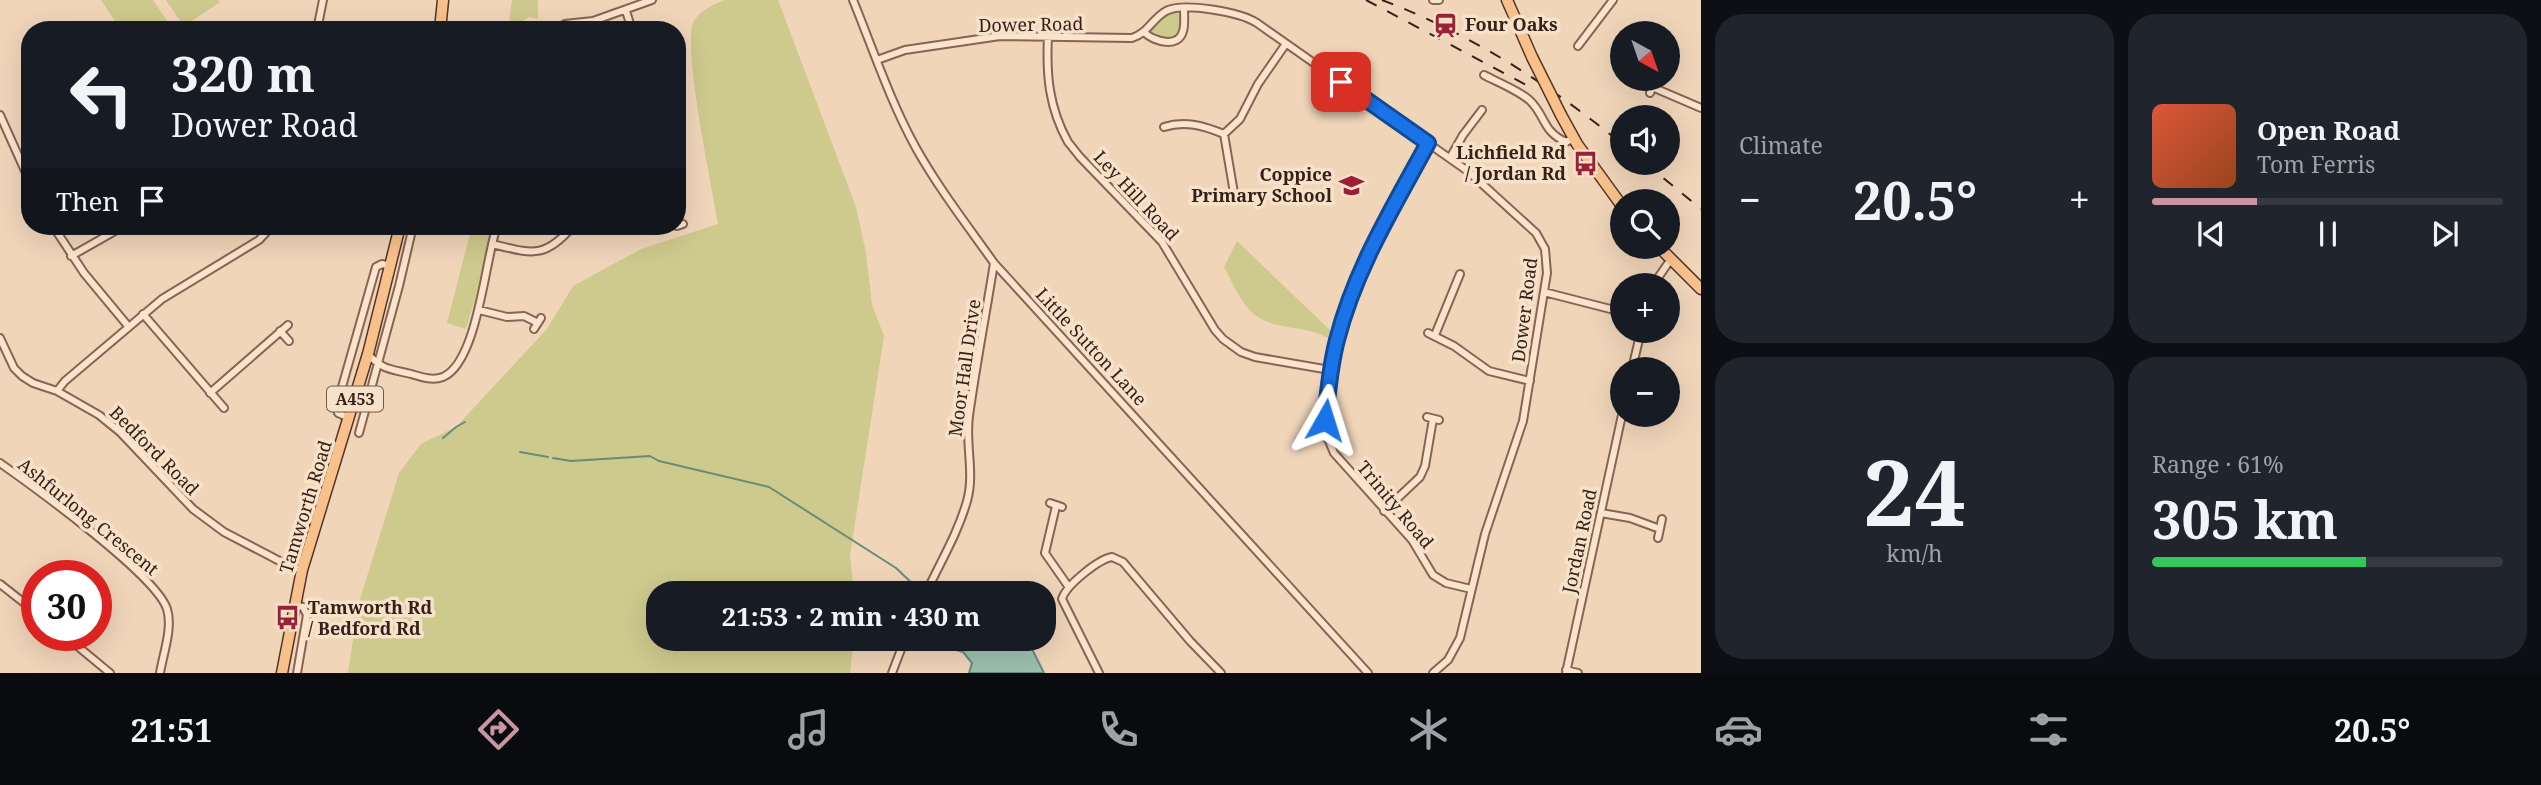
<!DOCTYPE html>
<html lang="en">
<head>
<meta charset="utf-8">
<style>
  body { margin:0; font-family:"Noto Serif",serif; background:#20242c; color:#f1f3f6; height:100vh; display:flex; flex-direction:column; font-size:26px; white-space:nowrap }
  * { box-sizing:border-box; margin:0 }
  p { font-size:23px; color:#9ea1a6 }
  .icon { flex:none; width:38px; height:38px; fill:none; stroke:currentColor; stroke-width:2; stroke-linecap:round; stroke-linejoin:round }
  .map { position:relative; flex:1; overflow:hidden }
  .sheet { display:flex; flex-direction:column; gap:14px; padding:14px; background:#0d0f14; width:840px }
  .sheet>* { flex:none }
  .guide { position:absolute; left:21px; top:21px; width:665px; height:214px; border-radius:28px; box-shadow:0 7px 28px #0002; background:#171b24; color:#f1f3f6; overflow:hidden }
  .needle { width:46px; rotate:140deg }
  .tools { position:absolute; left:1610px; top:21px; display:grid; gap:14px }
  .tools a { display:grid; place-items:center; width:70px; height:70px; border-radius:50%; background:#171b24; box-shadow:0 7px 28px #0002; font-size:35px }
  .speed { position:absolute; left:21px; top:560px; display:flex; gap:14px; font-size:35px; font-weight:700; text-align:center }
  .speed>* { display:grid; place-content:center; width:91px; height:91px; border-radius:50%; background:#171b24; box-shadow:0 7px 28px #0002; line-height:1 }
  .speed .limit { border:10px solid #d22; background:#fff; color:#111 }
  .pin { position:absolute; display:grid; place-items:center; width:60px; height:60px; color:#fff; margin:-30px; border-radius:14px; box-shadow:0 4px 10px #0006 }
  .me { position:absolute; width:77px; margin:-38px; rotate:6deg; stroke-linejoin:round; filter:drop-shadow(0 0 5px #0008) }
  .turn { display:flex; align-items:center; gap:24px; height:147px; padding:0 35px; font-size:32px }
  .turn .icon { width:91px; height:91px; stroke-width:2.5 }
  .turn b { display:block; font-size:49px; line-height:60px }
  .then { display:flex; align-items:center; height:66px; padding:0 35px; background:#0003; gap:14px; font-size:26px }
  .big { font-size:52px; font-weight:700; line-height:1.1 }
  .sheet .tile { flex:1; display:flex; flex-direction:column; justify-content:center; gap:10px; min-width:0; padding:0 24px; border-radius:28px; background:#20242c }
  .sheet .dial { align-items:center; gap:0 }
  .dial b { font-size:91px; line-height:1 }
  .song { display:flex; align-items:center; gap:21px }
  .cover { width:84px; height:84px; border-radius:10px; background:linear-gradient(135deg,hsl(10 70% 55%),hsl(20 70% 35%)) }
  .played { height:7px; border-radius:4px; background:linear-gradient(90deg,#ca94a0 30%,#363941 30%) }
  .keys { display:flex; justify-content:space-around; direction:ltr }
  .heat { display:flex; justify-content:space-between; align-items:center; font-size:38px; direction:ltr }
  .charge { height:10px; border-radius:5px; background:linear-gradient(90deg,#34c759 61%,#363941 0) }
  .sheet .tiles { flex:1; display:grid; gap:14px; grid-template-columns:repeat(2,1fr) }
  .trip { position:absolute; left:646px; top:581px; width:410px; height:70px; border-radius:28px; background:#171b24; box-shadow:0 7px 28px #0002; font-weight:700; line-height:70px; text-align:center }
  .tab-bar { display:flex; height:112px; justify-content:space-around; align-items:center; background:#090b0e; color:#9ea1a6 }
  .tab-bar .icon { width:49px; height:49px }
  .tab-bar .current { color:#ca94a0 }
  .tab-bar b { font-size:32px; color:#f1f3f6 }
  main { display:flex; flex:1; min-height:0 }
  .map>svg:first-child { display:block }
  .green { fill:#cec98d }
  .water { fill:#9ec0af; stroke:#668d7c; stroke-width:2 }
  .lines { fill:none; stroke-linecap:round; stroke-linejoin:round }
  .stream { stroke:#668d7c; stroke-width:2 }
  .street-casing { stroke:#876453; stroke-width:10 }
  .primary-casing { stroke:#543428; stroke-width:13 }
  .street { stroke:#fbe4cc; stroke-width:6 }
  .primary { stroke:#f8c18c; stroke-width:10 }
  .rail { stroke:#352119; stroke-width:2; stroke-dasharray:12 12; stroke-linecap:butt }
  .primary-bridge-casing { stroke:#543428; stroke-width:13; stroke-linecap:butt }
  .primary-bridge { stroke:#f8c18c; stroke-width:10 }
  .route-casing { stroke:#114b97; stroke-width:18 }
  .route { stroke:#1a73e8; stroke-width:12 }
  .labels { text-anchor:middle; stroke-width:7; stroke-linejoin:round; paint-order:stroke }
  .shield { fill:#f7e1c8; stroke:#6f5b4e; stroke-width:2 }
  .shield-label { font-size:16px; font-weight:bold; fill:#352119 }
  .street-label { font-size:18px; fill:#352119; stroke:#f7e1c8 }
  .poi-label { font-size:18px; font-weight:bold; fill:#352119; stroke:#f7e1c8; text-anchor:start }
</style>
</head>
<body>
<main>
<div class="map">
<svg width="1701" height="673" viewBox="0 0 1701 673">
  <rect width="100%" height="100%" fill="#f0d5b9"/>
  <path class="green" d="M101,0H153L173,30H121Z
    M166,0H219L220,2L184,26Z
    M512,0H538V19L529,17L518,24L517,30H508Z
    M725,0H778L856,207L866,253L872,305L884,336L850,555L854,593H658V639H854L850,673H348L358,606L399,473L421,444L456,427L547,329L573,286L641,249L718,224C713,190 681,44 694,21C702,9 712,5 725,0Z
    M1175,11L1181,15V27L1178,36L1171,39H1154L1150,34C1155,23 1163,14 1175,11Z
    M472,226H492L475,299L466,329L447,323Z
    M1237,241L1333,333L1331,340C1309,325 1279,331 1258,317C1242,307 1233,283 1224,267Z"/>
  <path class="water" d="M932,639H1027L1044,673H969L972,663L963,652L935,644Z"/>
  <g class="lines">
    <path class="stream" d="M443,438L456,427L465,422
      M520,452L548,457
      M553,458L571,461L650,456L659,461L769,487L896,568L916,587"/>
    <defs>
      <path id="street" d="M853,0C873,49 890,101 916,148C939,189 967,225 994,263L1368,673
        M1433,0H1439
        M626,11L632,30
        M317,30L323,0
        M555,30L565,24L593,21L652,0
        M1145,33C1153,41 1179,49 1183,31C1185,25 1184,16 1184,8
        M1048,36C1046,75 1049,108 1068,142L1080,157L1162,242L1215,330L1223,339L1241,352L1255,357L1330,370
        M1578,46L1613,0
        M877,60L905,50L1000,36L1132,38C1148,33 1152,19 1166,11C1184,2 1240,12 1257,23L1469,172L1536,233L1545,249L1547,273L1523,421L1485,534L1460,638L1448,660L1433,673
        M677,69L678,74
        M1484,75C1497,82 1525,93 1533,104C1546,119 1544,132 1566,142L1574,138
        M1652,87L1701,108
        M1650,93L1655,82
        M0,115L30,182
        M1164,127C1185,120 1204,126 1224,134
        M1428,143L1374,243L1353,294L1337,338L1330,370L1325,431L1334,453L1412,540L1433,575L1446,583L1471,589
        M1450,158L1463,135L1482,110
        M1241,199L1234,193L1224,134L1240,119L1258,84L1285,45
        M53,226L84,273L128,326
        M677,226L683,224
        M492,244C531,253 544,260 573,226
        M71,256L124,226
        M1653,285L1671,259
        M1544,292L1622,312
        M479,310L507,317L524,316L538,323
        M143,314L224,408
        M534,329L541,318
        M280,331L289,341
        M1428,333L1454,346L1489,371L1530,381
        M1435,335L1460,274
        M0,338L14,368L22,376L33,383L57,391L99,415L120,432L193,509L224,532L289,566L302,570
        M368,354C382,370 391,369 411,374C421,377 432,381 443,377C478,362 485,259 497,226
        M1632,369L1641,331
        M57,391L65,381L162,299L259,240L272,226
        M210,393L288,325
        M1427,417L1439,420
        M349,418L338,413L336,408L376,267L382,264L391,266
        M359,433L399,286L413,226
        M0,463C34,487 156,575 167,609C173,628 163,654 160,673
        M1050,503L1062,507
        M1056,506L1045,553L1068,586
        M1384,511L1420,477L1425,466L1433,419
        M1601,513L1630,518L1660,529
        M1658,538L1662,519
        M0,584L37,613
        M926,593C940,563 958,533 967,501C975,473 965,444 969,416C976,365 986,314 994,263
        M294,605L303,607L307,615L297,673
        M64,635L110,673
        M1566,670L1578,673
        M892,673L905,639
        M1099,673L1062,599C1066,585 1099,559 1112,557L1123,562L1190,641L1221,673
        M1566,673L1622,415"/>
      <path id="primary" d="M1507,0L1532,57
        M440,30L443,0
        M1561,115L1577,144L1622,206
        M1659,247L1701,289
        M282,673L302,570L368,354L400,226"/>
    </defs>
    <use href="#street" class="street-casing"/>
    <use href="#primary" class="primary-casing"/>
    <use href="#street" class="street"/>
    <use href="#primary" class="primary"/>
    <path class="rail" d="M1366,0L1532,88
      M1382,0C1471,34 1549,84 1622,144
      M1645,163L1701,209"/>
    <defs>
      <path id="primary-bridge" d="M1532,57L1561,115"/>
    </defs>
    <use href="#primary-bridge" class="primary-bridge-casing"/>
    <use href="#primary-bridge" class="primary-bridge"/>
  </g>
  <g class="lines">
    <defs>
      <path id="route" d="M1325,420C1328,393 1330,366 1337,340C1355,269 1394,206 1428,143L1341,82"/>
    </defs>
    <use href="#route" class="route-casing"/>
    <use href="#route" class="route"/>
  </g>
  <defs>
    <symbol id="station-bare" viewBox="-9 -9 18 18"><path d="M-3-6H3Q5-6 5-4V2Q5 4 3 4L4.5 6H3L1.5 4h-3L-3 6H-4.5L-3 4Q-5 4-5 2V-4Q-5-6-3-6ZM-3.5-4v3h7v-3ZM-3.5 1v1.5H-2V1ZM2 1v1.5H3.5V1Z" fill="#9a1f37" stroke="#f7e1c8" stroke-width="2.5" paint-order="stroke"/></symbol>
    <symbol id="bus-bare" viewBox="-9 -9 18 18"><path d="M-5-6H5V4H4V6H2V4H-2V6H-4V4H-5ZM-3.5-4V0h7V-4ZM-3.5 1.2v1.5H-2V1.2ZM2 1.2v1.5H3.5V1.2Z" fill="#9a1f37" stroke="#f7e1c8" stroke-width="2.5" paint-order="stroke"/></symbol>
    <symbol id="school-bare" viewBox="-9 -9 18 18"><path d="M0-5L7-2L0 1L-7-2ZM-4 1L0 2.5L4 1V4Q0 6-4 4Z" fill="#9a1f37" stroke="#f7e1c8" stroke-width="2.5" paint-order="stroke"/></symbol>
  </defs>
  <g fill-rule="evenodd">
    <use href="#station-bare" x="1428" y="8" width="35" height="35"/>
    <use href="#bus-bare" x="1568" y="146" width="35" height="35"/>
    <use href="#school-bare" x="1334" y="168" width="35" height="35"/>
    <use href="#bus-bare" x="270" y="600" width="35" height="35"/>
  </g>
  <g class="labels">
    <rect class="shield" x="327" y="386.5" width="56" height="25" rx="5"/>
    <g class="shield-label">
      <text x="355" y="405">A453</text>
    </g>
    <g class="street-label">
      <text transform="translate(1031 25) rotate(-1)" y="6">Dower Road</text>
      <text transform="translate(1136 196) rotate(47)" y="6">Ley Hill Road</text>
      <text transform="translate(1525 310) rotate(-83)" y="6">Dower Road</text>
      <text transform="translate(1091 347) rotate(47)" y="6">Little Sutton Lane</text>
      <text transform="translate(965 368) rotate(-82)" y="6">Moor Hall Drive</text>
      <text transform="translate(154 451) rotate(45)" y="6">Bedford Road</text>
      <text transform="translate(1395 505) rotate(50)" y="6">Trinity Road</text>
      <text transform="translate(306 507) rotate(-73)" y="6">Tamworth Road</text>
      <text transform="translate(88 517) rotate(39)" y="6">Ashfurlong Crescent</text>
      <text transform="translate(1580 541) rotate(-78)" y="6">Jordan Road</text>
    </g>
    <g class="poi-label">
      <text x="1465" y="31">Four Oaks</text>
      <text x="1566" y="159" text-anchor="end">Lichfield Rd<tspan x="1566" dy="21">/ Jordan Rd</tspan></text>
      <text x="1332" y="181" text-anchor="end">Coppice<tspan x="1332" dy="21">Primary School</tspan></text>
      <text x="308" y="614">Tamworth Rd<tspan x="308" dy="21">/ Bedford Rd</tspan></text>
    </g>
  </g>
</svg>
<div class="tools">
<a><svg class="needle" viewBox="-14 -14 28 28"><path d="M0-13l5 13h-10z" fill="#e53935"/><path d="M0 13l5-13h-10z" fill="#9ea1a6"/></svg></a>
<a><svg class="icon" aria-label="sound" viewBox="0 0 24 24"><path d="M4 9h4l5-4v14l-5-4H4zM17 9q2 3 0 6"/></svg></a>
<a><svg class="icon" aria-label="search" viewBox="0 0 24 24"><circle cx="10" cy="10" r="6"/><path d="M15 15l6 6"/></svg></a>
<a>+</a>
<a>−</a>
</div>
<div class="speed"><div class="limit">30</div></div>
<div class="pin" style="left:1341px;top:82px;background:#d93025"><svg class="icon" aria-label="arrive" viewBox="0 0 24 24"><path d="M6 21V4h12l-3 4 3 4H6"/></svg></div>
<svg class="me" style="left:1325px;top:420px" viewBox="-20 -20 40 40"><path d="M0-17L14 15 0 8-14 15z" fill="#1a73e8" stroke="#fff" stroke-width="4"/></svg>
<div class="trip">21:53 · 2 min · 430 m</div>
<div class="guide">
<div class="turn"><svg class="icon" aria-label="left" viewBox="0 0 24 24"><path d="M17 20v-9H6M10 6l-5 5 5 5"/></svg><div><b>320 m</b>Dower Road</div></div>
<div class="then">Then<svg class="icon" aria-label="arrive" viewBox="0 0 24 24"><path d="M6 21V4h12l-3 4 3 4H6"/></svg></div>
</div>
</div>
<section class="sheet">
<div class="tiles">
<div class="tile"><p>Climate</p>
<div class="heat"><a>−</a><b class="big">20.5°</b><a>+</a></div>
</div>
<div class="tile">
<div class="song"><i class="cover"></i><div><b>Open Road</b><p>Tom Ferris</p></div></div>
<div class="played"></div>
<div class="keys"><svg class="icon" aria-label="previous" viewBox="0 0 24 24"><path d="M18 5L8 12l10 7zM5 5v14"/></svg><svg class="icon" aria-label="pause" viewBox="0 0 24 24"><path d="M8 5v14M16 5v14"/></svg><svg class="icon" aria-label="next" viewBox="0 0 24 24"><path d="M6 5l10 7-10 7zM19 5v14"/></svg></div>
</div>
<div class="tile dial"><b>24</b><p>km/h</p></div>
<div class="tile"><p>Range · 61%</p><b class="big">305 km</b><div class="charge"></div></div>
</div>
</section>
</main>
<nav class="tab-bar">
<b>21:51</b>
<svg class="icon current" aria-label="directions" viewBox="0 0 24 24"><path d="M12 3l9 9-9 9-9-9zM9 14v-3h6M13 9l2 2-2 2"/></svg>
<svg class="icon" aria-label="music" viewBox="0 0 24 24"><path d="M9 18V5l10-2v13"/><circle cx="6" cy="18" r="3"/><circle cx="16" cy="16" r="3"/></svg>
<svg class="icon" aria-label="phone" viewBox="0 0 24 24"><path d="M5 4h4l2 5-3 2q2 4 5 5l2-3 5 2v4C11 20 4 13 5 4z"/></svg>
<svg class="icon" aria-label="climate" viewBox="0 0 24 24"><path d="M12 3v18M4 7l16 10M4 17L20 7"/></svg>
<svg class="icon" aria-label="car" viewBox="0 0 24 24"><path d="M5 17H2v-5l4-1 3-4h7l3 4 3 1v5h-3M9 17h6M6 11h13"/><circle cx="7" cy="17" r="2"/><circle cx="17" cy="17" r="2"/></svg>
<svg class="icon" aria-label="filters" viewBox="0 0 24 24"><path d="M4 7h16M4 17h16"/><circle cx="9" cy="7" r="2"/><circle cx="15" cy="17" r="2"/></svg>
<b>20.5°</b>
</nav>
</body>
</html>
